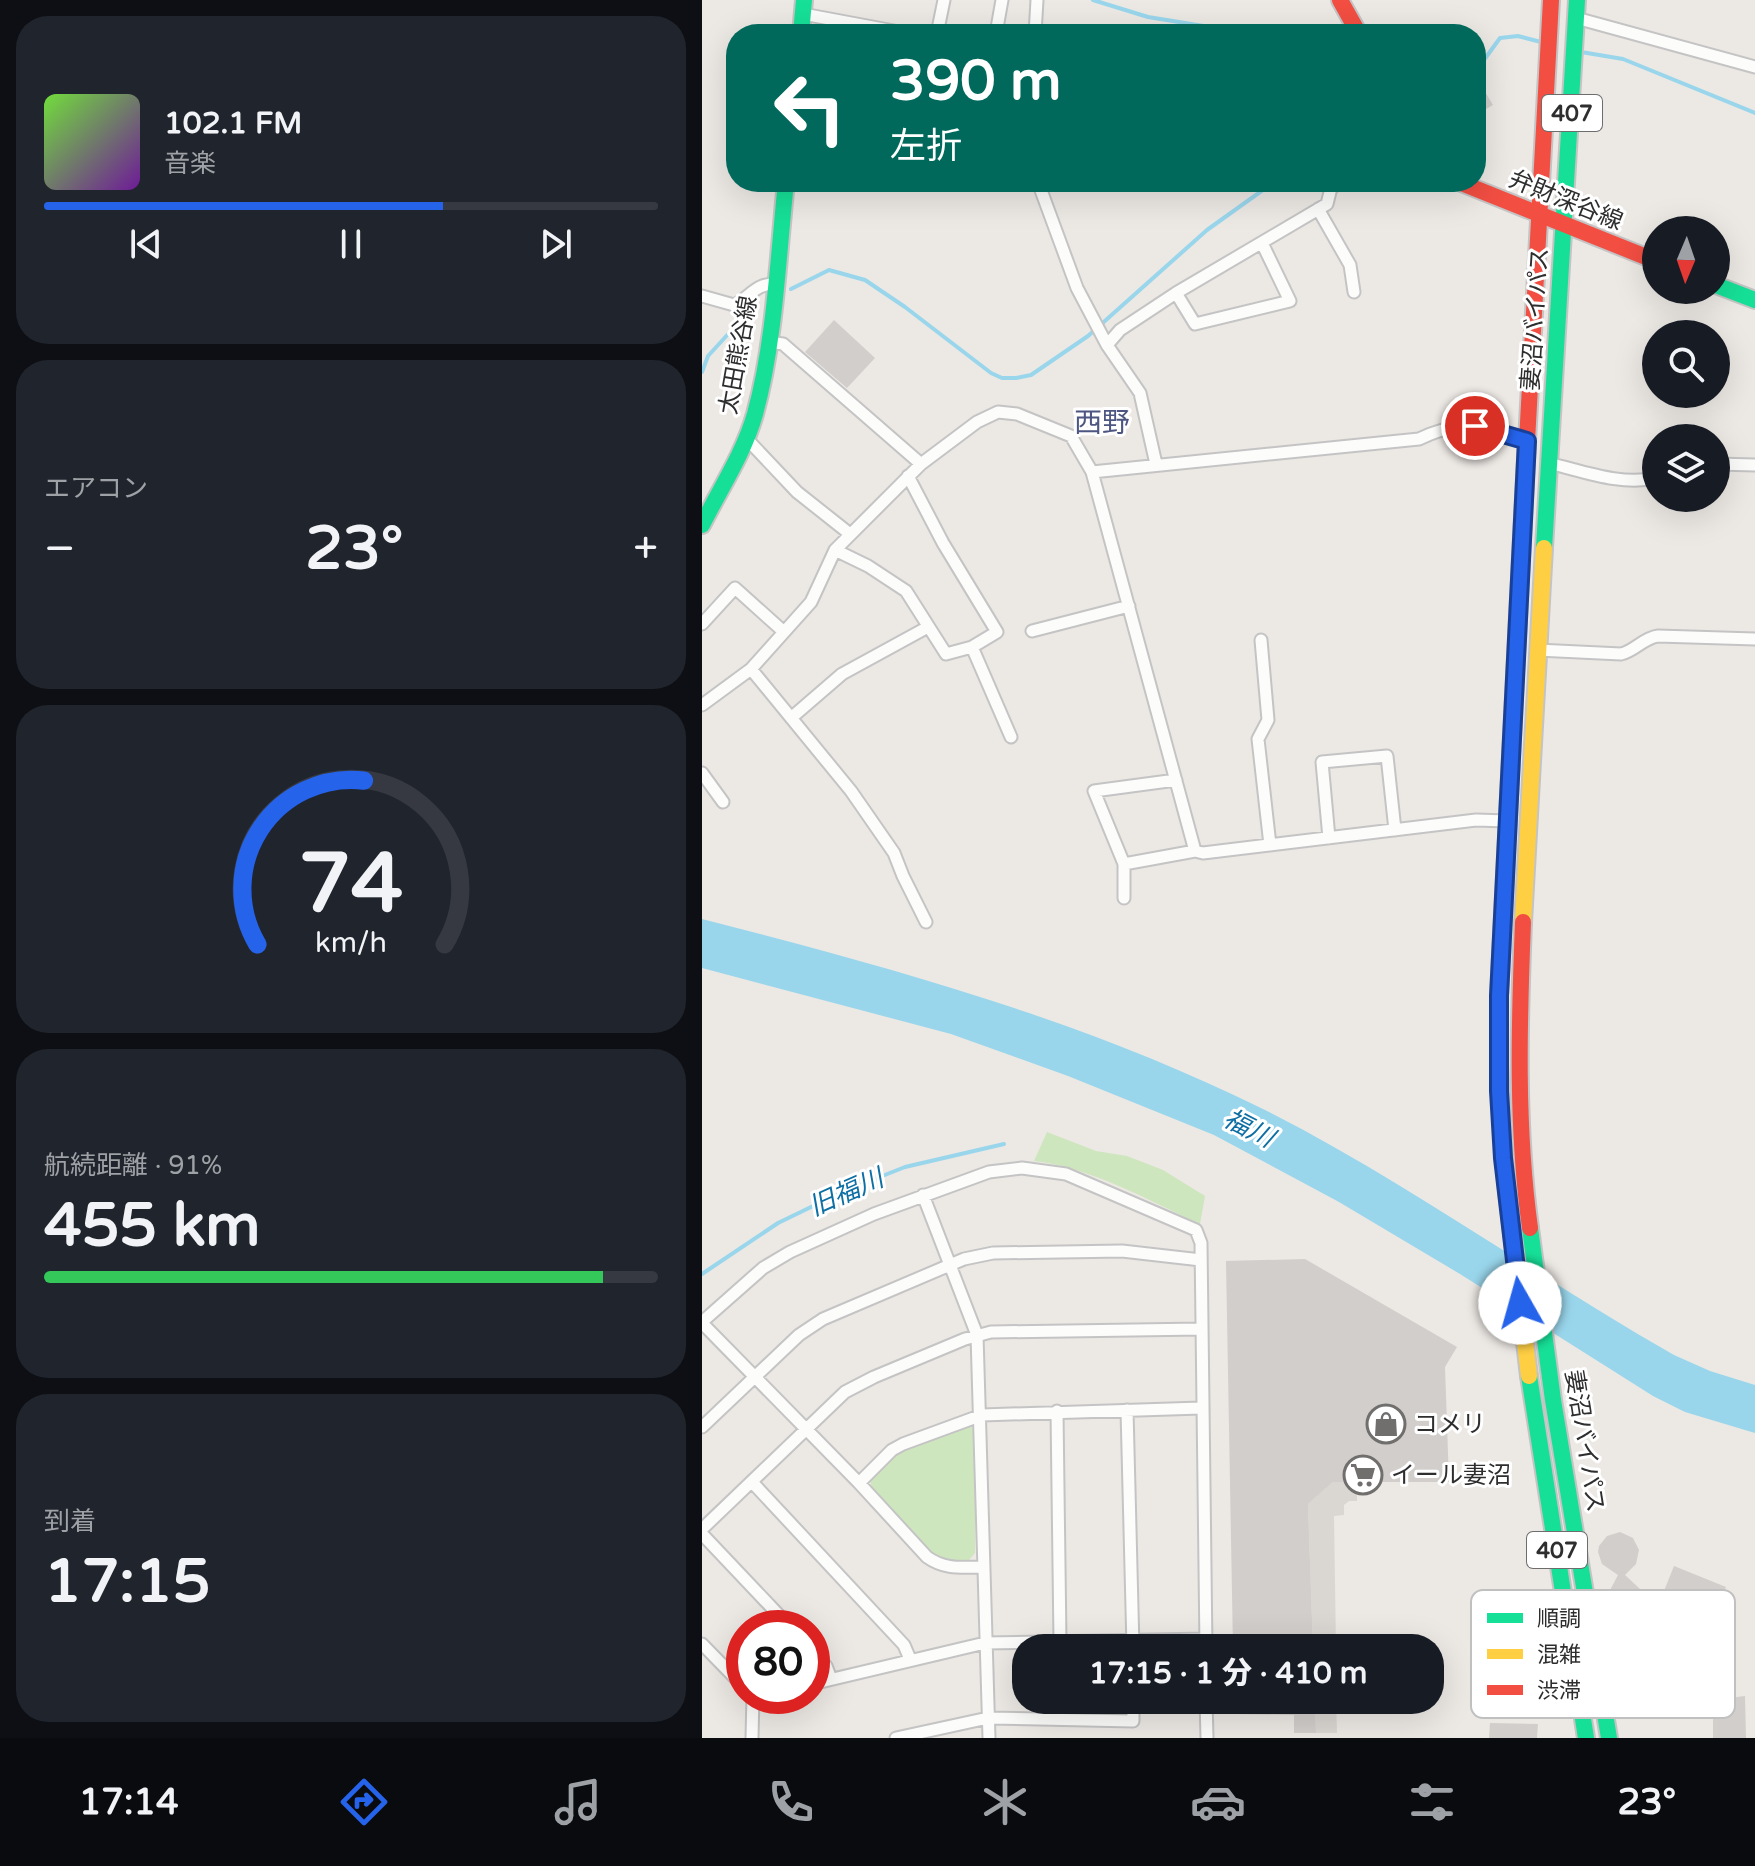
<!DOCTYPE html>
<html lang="ja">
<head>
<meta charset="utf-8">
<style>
  body { margin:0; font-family:"Varela Round","Noto Sans JP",sans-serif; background:#20242c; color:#f1f3f6; height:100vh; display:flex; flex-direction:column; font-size:30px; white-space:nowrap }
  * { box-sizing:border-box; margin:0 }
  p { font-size:26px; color:#9ea1a6 }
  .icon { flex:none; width:44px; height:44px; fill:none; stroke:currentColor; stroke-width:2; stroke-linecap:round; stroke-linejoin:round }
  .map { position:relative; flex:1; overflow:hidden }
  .side { display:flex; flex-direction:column; gap:16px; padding:16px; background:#0d0f14; width:702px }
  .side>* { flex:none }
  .top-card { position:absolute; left:24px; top:24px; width:760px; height:168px; border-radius:32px; box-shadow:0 8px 32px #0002; background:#00695c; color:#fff; overflow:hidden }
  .needle { width:52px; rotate:182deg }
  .fabs { position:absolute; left:940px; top:216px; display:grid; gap:16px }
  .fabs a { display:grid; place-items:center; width:88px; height:88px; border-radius:50%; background:#171b24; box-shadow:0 8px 32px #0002; font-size:40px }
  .speed { position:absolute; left:24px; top:1610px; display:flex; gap:16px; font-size:40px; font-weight:700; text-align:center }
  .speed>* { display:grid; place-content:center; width:104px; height:104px; border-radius:50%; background:#171b24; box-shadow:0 8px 32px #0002; line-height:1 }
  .speed .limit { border:12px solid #d22; background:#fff; color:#111 }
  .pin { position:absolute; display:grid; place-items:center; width:68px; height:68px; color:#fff; margin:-34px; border:4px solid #fff; border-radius:50%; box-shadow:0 2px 8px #0007 }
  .me { position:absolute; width:88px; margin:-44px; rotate:353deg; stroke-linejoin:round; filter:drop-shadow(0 0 6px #0008) }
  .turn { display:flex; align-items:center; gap:28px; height:168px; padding:0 32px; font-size:36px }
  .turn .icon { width:104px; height:104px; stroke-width:2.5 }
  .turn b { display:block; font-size:56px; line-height:68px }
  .big { font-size:60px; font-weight:800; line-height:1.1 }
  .side .card { flex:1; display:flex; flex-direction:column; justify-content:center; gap:12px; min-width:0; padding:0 28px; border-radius:32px; background:#20242c }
  .side .dial { align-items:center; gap:0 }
  .dial svg { height:208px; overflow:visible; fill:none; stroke:#363941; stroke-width:7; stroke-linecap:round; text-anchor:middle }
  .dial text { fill:#f1f3f6; stroke:none }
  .song { display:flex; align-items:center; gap:24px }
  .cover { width:96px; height:96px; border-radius:12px; background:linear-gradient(135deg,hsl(100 70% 55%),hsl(280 70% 35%)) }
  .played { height:8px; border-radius:4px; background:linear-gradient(90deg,#2563eb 65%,#363941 65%) }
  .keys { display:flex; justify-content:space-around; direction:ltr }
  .heat { display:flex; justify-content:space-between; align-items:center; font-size:44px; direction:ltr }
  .charge { height:12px; border-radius:6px; background:linear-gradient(90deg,#34c759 91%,#363941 0) }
  .trip { position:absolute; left:310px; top:1634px; width:432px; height:80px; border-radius:32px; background:#171b24; box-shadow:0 8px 32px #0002; font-weight:800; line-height:80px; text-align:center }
  .dock { display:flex; height:128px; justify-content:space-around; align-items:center; background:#090b0e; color:#9ea1a6 }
  .dock .icon { width:56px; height:56px }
  .dock .selected { color:#2563eb }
  .dock b { font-size:36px; color:#f1f3f6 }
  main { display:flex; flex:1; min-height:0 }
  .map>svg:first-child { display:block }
  .green { fill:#cee6be }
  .plaza { fill:#dad6d2 }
  .water { fill:#99d6ec }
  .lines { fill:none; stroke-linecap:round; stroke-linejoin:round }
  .stream { stroke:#99d6ec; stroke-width:4 }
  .building { fill:#d1cecb }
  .street-casing { stroke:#c5c4c5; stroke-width:15 }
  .fast-casing { stroke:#c5c4c5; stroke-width:20 }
  .slow-casing { stroke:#c5c4c5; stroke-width:20 }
  .jam-casing { stroke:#c5c4c5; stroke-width:20 }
  .street { stroke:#fcfcfb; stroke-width:11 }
  .fast { stroke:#16e098; stroke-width:16 }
  .slow { stroke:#ffcf43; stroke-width:16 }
  .jam { stroke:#f24e42; stroke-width:16 }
  .route-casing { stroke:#184099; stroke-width:20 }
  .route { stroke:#2563eb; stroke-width:14 }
  .labels { text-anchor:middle; stroke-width:6; stroke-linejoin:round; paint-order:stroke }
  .shield { fill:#fff; stroke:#6d6d6d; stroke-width:2 }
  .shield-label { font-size:22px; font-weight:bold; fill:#2e2e2e }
  .street-label { font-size:24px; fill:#2e2e2e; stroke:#fff }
  .poi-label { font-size:24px; fill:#2e2e2e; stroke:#fff; text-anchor:start }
  .water-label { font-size:26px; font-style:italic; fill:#0d6fa3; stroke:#fff }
  .quarter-label { font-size:28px; fill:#4d5680; stroke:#fff }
  .key { fill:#fff; stroke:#c0c0c0; stroke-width:2 }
  .key-label { font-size:22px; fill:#2e2e2e }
</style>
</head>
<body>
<main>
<section class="side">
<div class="card">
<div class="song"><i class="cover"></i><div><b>102.1 FM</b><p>音楽</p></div></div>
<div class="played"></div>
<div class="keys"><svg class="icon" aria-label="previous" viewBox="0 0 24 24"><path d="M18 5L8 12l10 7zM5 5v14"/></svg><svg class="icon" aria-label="pause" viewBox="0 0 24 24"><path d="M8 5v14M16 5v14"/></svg><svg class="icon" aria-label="next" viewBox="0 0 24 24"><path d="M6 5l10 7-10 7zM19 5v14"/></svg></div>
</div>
<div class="card"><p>エアコン</p>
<div class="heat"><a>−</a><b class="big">23°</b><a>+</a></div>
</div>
<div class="card dial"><svg viewBox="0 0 100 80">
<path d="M14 69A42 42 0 1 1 86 69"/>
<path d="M14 69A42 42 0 0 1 55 6" stroke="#2563eb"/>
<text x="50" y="56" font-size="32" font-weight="700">74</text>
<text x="50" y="72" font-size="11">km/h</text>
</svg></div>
<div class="card"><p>航続距離 · 91%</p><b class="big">455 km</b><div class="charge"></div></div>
<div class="card"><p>到着</p><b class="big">17:15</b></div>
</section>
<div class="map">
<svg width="1053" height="1738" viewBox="0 0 1053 1738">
  <rect width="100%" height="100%" fill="#ece8e4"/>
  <path class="green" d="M345,1132L394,1151L425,1156L461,1170L503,1196L498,1224C445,1200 391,1168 332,1161Z
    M265,1424L273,1430V1553L267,1560H240L232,1555L170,1489L168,1478L194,1454Z"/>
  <path class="plaza" d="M631,1482H655V1501H647L642,1505V1515L632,1516L634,1648H611L606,1504Z
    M613,1700H634L635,1733H614Z"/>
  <path class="water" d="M0,919C192,968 383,1021 561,1109C704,1181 833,1276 972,1355L1008,1371L1053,1385V1433L983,1412L951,1396L758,1274L637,1202L512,1135L366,1076L249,1034L0,968Z"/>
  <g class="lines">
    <path class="stream" d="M391,0L446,17L514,28L526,34
      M879,52L921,59L1053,113
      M774,71L798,38L816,36L839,42
      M89,289L127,270L163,280L203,307L289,373L300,378H314L329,375L386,336L505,230L572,182
      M0,372L6,356L50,308
      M0,1274L76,1223L140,1192L203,1167L302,1144"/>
  </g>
  <path class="building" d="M774,77L791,105L774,115Z
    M132,320L173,358L145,388L103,352Z
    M603,1259L755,1347L743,1367L747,1482H631L606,1504L611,1648H531L524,1261Z
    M918,1532L931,1538L937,1550L934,1564L923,1575L938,1589V1600L926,1611L916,1610L908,1604L906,1594L916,1575L900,1564L896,1552L897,1546L905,1536Z
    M972,1566L1024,1587L1021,1593L1028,1595L1022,1609L1015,1607L1013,1613L962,1591Z
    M1043,1696L1044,1738H1011V1700Z
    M532,1700H613L614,1733H592V1715L532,1714Z
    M788,1723L836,1724L835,1738H787Z"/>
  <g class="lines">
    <defs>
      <path id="street" d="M101,14L208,34
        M874,18L1053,67
        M295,28L300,0
        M235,34L242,0
        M333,34L335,0
        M336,182L375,288L405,345
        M616,209L648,265L652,292
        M474,293L493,324L588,301L560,243
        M0,296L32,305C47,298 54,283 73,284
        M66,342L81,344L219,464
        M44,438L95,492L148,534
        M846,463C881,471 918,486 954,478
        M454,464L438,393L405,345L418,330L474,293L625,204L629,188L639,182
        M1014,464L1053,465
        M390,472L717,439C759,418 784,429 825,441
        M206,476L241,543L295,632L270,647
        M133,550L166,566L204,591L244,654L270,647L309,737
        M0,624L33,588L82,632
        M330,631L427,606
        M559,640L566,720L556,739L568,845
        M835,650L919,654C933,651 941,638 956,636L1053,639
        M49,669L149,791L192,853L201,876L224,922
        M0,705L49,669L109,602L133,550L219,464L275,422L296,412L315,414L369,436L390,472L493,851L501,853L774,820L805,821
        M89,718L140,674L226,627
        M0,773L21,802
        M627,838L620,762L685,756L693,830
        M422,864L493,851
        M422,898V864L392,791L474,780
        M221,1195L275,1335L287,1738
        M0,1322L61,1268L88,1252L172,1214L287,1172L320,1168L364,1174L494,1230L499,1243L504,1648
        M0,1323L157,1483L225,1557C243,1570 260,1567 281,1567
        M425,1410L431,1648
        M355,1411L358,1642
        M0,1427L97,1335L121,1319L262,1259L291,1253L420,1251L499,1260
        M50,1482L202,1645L208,1659
        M157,1483L190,1450L201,1444L280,1415L499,1408
        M0,1529L143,1392L172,1377L263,1339L289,1332L499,1329
        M0,1534L89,1628
        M0,1644L42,1687
        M110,1651L124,1666L129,1679
        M110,1684L283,1643L504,1639
        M504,1700L505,1738
        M50,1738L51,1696
        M194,1738L286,1718L431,1721V1700"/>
      <path id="fast" d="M99,34L102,0
        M1014,285L1053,300
        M0,525C18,489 42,453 53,414C73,341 76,257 84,182
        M842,548L875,0
        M797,1064V996L823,478
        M828,1228L851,1400L907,1738
        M827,1376L884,1738"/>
      <path id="slow" d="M821,922L842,548
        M797,1064L804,1182L827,1376"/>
      <path id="jam" d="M638,0L657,34
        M757,182L954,261
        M823,478L849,0
        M821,922C817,1024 814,1127 828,1228"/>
    </defs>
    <use href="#street" class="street-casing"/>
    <use href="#fast" class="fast-casing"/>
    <use href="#slow" class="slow-casing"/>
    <use href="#jam" class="jam-casing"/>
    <use href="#street" class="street"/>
    <use href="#fast" class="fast"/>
    <use href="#slow" class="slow"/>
    <use href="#jam" class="jam"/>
  </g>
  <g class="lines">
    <defs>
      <path id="route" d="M773,426L825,441L797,996V1091L801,1158L818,1303"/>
    </defs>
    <use href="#route" class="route-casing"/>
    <use href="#route" class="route"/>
  </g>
  <defs>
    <symbol id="shop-ring" viewBox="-11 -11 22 22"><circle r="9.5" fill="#fff" stroke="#706f6e" stroke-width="1.5"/><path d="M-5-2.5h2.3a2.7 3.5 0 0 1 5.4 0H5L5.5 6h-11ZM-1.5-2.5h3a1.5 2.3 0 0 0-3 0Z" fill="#706f6e"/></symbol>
    <symbol id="supermarket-ring" viewBox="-11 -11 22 22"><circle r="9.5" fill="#fff" stroke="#706f6e" stroke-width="1.5"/><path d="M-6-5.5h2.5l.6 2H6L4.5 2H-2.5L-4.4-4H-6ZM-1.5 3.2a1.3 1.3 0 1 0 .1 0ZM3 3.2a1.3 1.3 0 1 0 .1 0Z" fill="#706f6e"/></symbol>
  </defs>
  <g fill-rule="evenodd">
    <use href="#shop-ring" x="662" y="1402" width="44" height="44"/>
    <use href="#supermarket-ring" x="639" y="1453" width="44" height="44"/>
  </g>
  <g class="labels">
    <g class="shield">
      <rect x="840" y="95" width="60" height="36" rx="6"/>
      <rect x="825" y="1532" width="60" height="36" rx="6"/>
    </g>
    <g class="shield-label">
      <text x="870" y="121">407</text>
      <text x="855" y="1558">407</text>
    </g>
    <g class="street-label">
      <text transform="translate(864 200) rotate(22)" y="8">弁財深谷線</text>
      <text transform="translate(833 319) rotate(-86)" y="8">妻沼バイパス</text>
      <text transform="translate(36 355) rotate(-80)" y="8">太田熊谷線</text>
      <text transform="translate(883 1441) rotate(81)" y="8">妻沼バイパス</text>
    </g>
    <g class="poi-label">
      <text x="712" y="1432">コメリ</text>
      <text x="689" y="1483">イール妻沼</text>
    </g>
    <g class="water-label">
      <text transform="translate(547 1128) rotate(27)" y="9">福川</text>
      <text transform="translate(144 1192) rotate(-24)" y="9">旧福川</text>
    </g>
    <g class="quarter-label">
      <text x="400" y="432">西野</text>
    </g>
  </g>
  <rect x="769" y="1590" width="264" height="128" rx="12" class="key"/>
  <rect x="785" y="1613" width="36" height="10" fill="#16e098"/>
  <rect x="785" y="1649" width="36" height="10" fill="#ffcf43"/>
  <rect x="785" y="1685" width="36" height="10" fill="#f24e42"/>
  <g class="key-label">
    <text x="835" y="1626">順調</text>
    <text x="835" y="1662">混雑</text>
    <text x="835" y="1698">渋滞</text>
  </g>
</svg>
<div class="fabs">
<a><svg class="needle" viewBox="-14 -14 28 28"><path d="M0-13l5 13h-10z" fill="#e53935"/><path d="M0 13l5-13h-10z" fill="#9ea1a6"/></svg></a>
<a><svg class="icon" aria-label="search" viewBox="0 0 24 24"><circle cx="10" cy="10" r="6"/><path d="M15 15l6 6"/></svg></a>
<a><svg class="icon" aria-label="layers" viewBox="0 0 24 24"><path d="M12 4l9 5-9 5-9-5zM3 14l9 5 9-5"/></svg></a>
</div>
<div class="speed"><div class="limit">80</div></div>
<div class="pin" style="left:773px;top:426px;background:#d93025"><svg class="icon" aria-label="arrive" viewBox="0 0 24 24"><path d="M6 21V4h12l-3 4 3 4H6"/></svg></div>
<svg class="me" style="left:818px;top:1303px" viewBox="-20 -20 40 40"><circle r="19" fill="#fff"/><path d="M0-13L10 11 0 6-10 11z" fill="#2563eb"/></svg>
<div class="trip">17:15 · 1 分 · 410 m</div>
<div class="top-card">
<div class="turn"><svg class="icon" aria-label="left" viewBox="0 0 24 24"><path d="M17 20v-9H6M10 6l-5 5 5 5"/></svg><div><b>390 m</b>左折</div></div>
</div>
</div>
</main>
<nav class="dock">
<b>17:14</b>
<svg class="icon selected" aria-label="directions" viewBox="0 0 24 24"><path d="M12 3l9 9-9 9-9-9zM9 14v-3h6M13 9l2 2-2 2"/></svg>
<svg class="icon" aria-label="music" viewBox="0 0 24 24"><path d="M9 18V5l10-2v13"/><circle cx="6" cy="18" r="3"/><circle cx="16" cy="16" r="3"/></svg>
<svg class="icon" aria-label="phone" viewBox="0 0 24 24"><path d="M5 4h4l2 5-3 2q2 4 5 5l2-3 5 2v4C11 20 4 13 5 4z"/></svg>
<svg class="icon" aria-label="climate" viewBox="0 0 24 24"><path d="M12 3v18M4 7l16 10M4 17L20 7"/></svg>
<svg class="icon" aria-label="car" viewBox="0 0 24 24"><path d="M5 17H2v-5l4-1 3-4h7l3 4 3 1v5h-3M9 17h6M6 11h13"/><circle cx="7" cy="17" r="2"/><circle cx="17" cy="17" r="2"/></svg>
<svg class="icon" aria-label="filters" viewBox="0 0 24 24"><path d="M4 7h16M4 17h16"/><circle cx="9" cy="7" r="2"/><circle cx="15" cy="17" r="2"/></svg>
<b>23°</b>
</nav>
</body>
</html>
